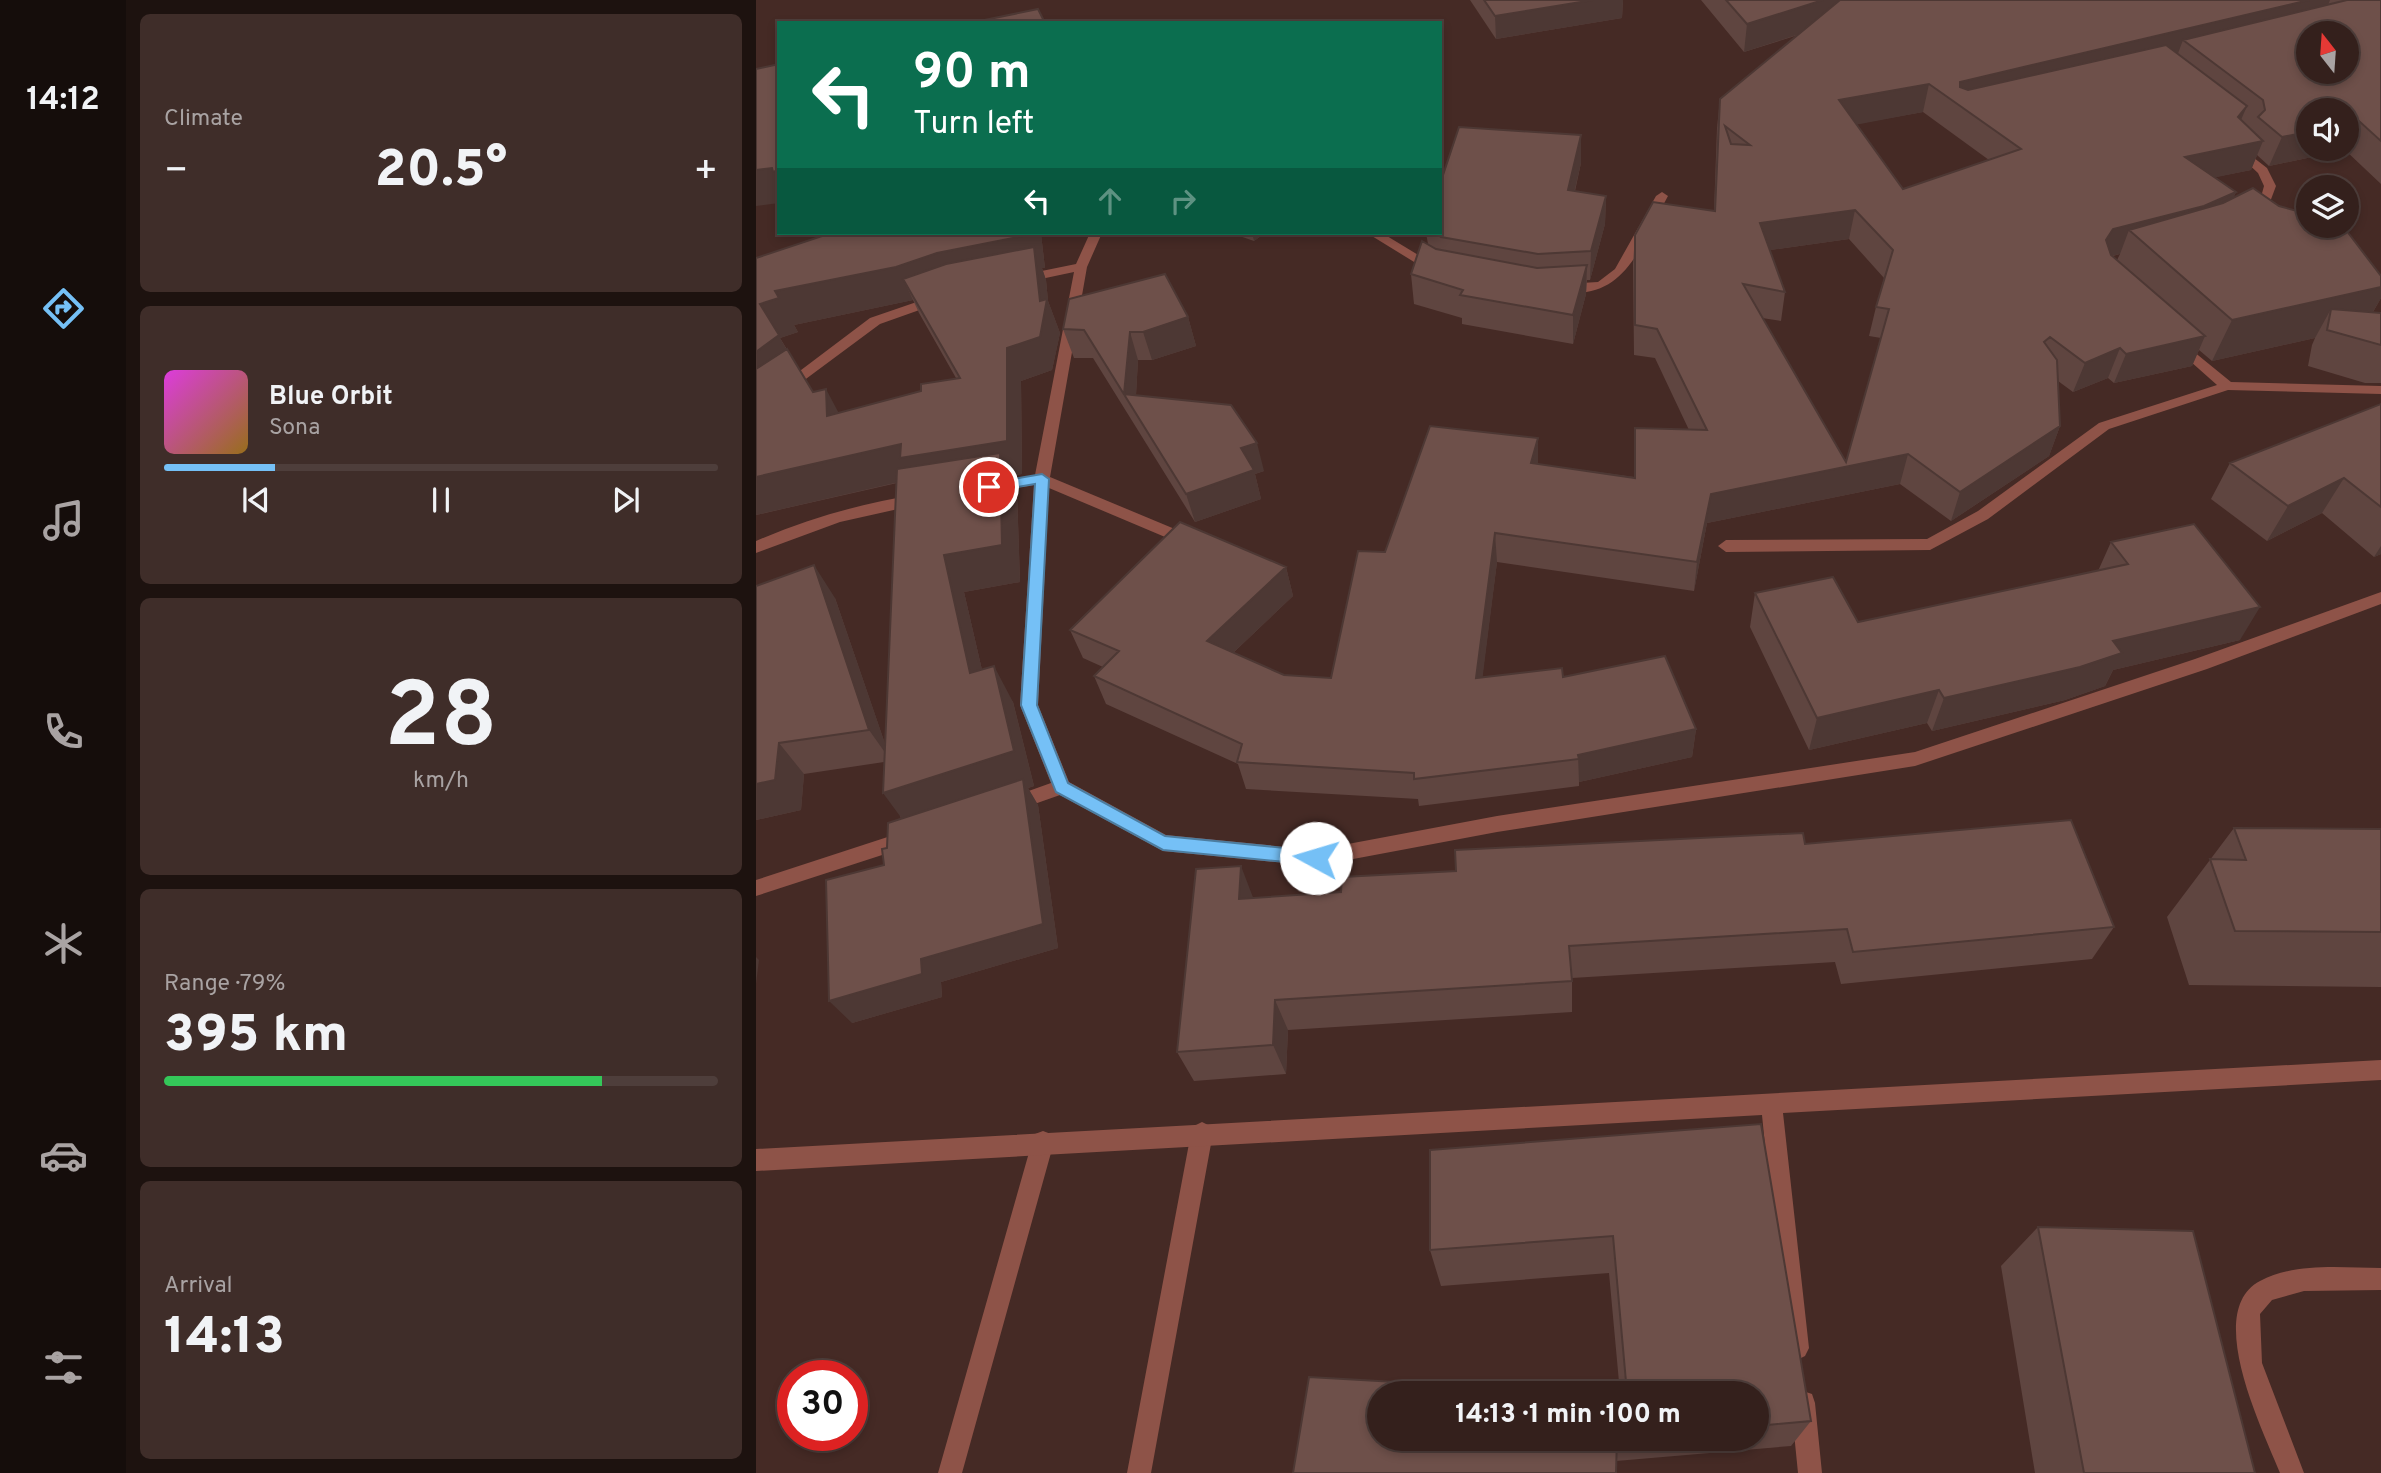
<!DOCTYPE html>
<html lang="en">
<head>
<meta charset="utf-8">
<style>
  body { margin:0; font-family:Overpass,sans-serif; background:#3f2d29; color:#f1f3f6; height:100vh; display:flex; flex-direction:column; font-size:26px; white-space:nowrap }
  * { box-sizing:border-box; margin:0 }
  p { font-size:23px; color:#a9a3a3 }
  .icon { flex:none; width:38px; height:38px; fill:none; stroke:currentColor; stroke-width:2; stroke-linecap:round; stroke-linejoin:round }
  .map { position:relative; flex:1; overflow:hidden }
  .side { display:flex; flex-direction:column; gap:14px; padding:14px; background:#1d120f; width:630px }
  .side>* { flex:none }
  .banner { position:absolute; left:21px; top:21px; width:665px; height:214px; border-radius:0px; box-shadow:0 4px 10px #0003,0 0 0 2px #4e3e3b; background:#0b6e4f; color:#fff; overflow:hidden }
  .needle { width:46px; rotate:343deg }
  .tools { position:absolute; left:1540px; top:21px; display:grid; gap:14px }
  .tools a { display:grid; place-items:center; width:63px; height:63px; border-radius:50%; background:#34201c; box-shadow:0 4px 10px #0003,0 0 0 2px #4e3e3b; font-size:35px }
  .speed { position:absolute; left:21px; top:1360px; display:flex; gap:14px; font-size:35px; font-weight:700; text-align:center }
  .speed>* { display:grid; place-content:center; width:91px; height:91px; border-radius:50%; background:#34201c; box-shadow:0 4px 10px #0003,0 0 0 2px #4e3e3b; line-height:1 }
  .speed .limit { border:10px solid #d22; background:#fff; color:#111 }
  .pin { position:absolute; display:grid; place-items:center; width:60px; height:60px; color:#fff; margin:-30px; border:4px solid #fff; border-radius:50%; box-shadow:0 2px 7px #0007 }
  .me { position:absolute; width:77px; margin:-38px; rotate:276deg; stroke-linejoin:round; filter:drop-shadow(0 0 5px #0008) }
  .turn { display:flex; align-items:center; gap:24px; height:147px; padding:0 21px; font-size:32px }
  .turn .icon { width:91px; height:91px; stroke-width:2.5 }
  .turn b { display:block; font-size:49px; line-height:60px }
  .lanes { display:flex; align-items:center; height:66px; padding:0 21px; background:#0003; justify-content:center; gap:35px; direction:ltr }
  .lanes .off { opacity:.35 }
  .big { font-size:52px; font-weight:800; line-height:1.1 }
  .side .card { flex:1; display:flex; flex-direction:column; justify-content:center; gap:10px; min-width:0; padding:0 24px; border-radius:10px; background:#3f2d29 }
  .side .dial { align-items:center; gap:0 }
  .dial b { font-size:91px; line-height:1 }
  .song { display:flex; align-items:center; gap:21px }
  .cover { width:84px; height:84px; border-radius:10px; background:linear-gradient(135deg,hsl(300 70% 55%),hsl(40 70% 35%)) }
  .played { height:7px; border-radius:4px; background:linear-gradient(90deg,#75c0f6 20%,#4e3e3b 20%) }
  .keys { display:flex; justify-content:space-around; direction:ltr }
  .heat { display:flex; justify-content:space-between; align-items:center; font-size:38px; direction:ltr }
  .charge { height:10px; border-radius:5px; background:linear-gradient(90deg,#34c759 79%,#4e3e3b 0) }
  .trip { position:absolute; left:611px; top:1381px; width:402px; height:70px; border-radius:35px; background:#34201c; box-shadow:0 4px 10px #0003,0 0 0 2px #4e3e3b; font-weight:800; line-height:70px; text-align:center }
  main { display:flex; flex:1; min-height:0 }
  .dock { display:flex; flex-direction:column; width:126px; justify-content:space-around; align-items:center; background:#150d0b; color:#a9a3a3 }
  .dock .icon { width:49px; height:49px }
  .dock .on { color:#75c0f6 }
  .dock b { font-size:32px; color:#f1f3f6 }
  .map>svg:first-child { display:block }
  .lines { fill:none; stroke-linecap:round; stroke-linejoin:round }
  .lane { fill:#8e5348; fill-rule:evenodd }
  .street { fill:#8e5348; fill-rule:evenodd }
  .wall { fill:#5f4540; fill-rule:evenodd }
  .shaded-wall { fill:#4d3834 }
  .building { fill:#6e504a; stroke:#4d3834; stroke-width:2; fill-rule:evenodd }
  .route { fill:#75c0f6; stroke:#4c7da0; stroke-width:2 }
</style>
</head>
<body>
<main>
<nav class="dock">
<b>14:12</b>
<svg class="icon on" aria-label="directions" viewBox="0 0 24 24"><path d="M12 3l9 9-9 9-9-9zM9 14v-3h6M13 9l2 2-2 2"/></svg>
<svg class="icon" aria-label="music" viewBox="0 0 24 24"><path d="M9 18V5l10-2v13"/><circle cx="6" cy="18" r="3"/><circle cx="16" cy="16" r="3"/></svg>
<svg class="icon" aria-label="phone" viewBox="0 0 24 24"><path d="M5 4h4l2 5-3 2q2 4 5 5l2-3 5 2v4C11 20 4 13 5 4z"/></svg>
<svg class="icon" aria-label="climate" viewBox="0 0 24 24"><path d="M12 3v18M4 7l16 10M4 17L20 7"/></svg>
<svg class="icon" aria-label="car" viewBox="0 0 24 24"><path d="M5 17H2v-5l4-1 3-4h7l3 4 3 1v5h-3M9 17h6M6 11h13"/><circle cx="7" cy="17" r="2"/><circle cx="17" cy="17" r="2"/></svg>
<svg class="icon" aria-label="filters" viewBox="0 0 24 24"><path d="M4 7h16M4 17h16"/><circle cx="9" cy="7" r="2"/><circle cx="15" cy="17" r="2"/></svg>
</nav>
<section class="side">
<div class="card"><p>Climate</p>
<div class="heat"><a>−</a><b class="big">20.5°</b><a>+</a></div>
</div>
<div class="card">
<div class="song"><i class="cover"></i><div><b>Blue Orbit</b><p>Sona</p></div></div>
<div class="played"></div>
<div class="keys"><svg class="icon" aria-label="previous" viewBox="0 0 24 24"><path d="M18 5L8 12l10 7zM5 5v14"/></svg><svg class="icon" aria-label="pause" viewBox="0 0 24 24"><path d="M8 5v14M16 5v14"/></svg><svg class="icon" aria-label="next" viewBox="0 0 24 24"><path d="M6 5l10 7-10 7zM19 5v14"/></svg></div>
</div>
<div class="card dial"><b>28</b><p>km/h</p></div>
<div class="card"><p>Range · 79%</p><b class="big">395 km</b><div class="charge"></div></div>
<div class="card"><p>Arrival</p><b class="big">14:13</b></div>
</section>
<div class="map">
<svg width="1625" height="1473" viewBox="0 0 1625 1473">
  <rect width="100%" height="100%" fill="#452a25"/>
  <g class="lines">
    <path class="lane" d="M446,1122L454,1126L457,1133L395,1473H371L435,1133L438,1126Z
      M287,1131L295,1134L298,1142L206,1473H182L276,1142L279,1134Z
      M1625,1268V1290L1548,1291L1516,1300L1504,1314L1506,1363L1548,1473H1524C1507,1430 1447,1311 1504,1281C1539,1262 1587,1268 1625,1268Z"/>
    <path class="street" d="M1480,144L1511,168L1520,186L1514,202L1492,215L1486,211L1505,197L1508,186L1502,173L1474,147Z
      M906,192L912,196C886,243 869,304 803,291V285L808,284L842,282L859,269L900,196Z
      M334,233H346L331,267L294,477L438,537L441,541L438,545H428L293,488L282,705L313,782L410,835L560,850L741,816L1159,752L1439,659L1625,592V604L1451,669L1159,766L741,832L560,866L407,851L304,795L256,812L250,809L247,804L250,799L295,783L264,705L278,485L237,492L230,487L237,482L279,475L318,272L266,283L260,279L266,275L320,264Z
      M611,233H626L687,270L676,273Z
      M181,295L186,296V302L124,324L0,416V404L114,318Z
      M1421,338L1475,382L1625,386V394L1472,390L1353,429L1232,519L1174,550L970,552L962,546L970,540L1171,539L1222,511L1343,423L1461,385L1416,345L1414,342Z
      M164,494L172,499L169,503L84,522L0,553V541C53,518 107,503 164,494Z
      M153,830L160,832L162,838L160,844L0,896V880Z
      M1625,1060V1080L1027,1113L1053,1348L1049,1356L1041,1360L1033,1356L1029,1348L1006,1115L0,1171V1149Z
      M1047,1391L1056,1394L1059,1403L1066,1473H1042L1035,1403L1038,1394Z"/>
  </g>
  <path class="wall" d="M714,0H867L866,18L740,39Z
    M945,0H1625V184L1589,150L1513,166L1501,155L1495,170L1459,177L1480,192L1477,198L1625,298L1617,312L1625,313V383H1609L1552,366L1556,345L1559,338L1456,361L1443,350L1436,366L1358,383L1352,378L1317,392L1302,381L1304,426L1293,456L1195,521L1144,484L951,523L938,591L741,562L726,678L807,677L940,729L936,757L823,782V786L663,806L662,799L490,789L482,764L350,704L338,676L347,667L327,658L314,630L530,567L537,596L477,653L528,675L575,678L629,552L782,438V464L878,477L879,428L933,430L899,358L878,355L877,264L879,235L958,211L961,128L964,99L1042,35L988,52ZM1591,110V149H1552ZM1167,112L1233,160L1147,189L1100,124ZM1093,239L1128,278L1120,307L1113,336L1125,338L1090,462L1006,318L1025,321L1029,292L1014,250ZM1364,254L1361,260L1357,256Z
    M825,135V163L819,191L850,196L849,224L834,280H831L830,294L817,344L706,324V318L658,304L655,274L672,244L670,233H684Z
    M475,233H509L498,241Z
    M285,234L289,268H286L290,280L292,301L304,333L296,370L265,381L266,474L254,476L261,491L264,582L208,592L226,670L257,702L278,786L272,788L282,805L302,948L185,982L186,997L96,1023L131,848L145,819L128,762L48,774L45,810L0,820V586L79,598L129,744L141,483L0,515V258ZM157,300L163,313L200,378L165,391L83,413L57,392L24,338L42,332L38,325Z
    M432,317L440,346L396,360H382L380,395L508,471L499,474L505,499L439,522L337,358H318L307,329Z
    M1625,404V554L1618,557L1566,513L1511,541L1455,499L1474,463Z
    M1355,542L1484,640L1357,670L1349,686L1309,700L1176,731L1171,723L1053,750L994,627L999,593L1102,622L1342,571Z
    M1478,828L1625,829V987L1433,985L1411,917Z
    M1049,844L1358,927L1336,959L1085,984L1079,962L816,978V1012L532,1030L530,1074L438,1081L421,1052L498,898L585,892L700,871Z
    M1005,1124L1055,1421L1035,1446L860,1461L623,1438H1001V1393H864L853,1273L685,1286L674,1250Z
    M1282,1227L1499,1473H1279L1245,1266Z"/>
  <path class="shaded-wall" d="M837,0H867L866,18L740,39L739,16Z
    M1067,0H1092L1089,19L988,52L991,24Z
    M1553,0H1574L1565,22L1427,40L1421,56L1199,102L1204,82Z
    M1173,84L1167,112L1078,129L1083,100Z
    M1491,106L1479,134L1482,117Z
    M1603,121L1591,147V124Z
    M1552,132V149H1590L1589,150L1513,166L1526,137Z
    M825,135V163L812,219V190Z
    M1507,141L1495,170L1418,186L1429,157Z
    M16,168L23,170V203L0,206V170Z
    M1480,192L1467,221L1373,230L1364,254L1346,258L1350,240L1357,229Z
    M850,196L849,224L834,280L835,251Z
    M1099,210L1093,239L1000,252L1004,223Z
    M276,233H290L285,234L289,268H286L290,280L292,301L304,333L296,370L265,381L266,474L254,476L261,491L264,582L208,592L235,709L214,673L156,479L0,515V477L145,444L251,441L147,279L157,300L38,325L42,332L24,338L42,369L0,401V352L4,304L19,291L181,253Z
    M496,233H509L498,241Z
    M831,265L830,294L817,344V315Z
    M1625,287V298L1608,327L1575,309L1559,338L1456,361L1476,320Z
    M432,317L440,346L396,360L387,332Z
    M374,332L382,360L379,412L368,394Z
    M1449,336L1436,366L1358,383L1370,354Z
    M1364,348L1352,378L1317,392L1329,363Z
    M70,389L88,423L71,416Z
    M1304,426L1293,456L1195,521L1204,492Z
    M782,438V468L775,463Z
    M501,443L508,471L499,474L505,499L439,522L430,494L485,448Z
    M1152,454L1144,484L951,523L938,591L941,562L955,494Z
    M1588,478L1566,513L1511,541L1532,506Z
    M739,533L741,562L723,706L720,678Z
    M1625,546V554L1618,557Z
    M58,565L79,598L135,761L113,730Z
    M530,567L537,596L460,669L451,641Z
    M1504,607L1484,640L1357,670L1349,686L1309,700L1176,731L1188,698L1357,641Z
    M238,666L257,702L278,786L272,788L282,805L302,948L185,982L186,997L96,1023L73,1001L152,827L127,793Z
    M1183,690L1171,723L1053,750L1061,718Z
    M940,729L936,757L823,782L822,755Z
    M23,743L48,774L45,810L0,820V784Z
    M485,866L498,900L483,899Z
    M0,957L3,960L0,984Z
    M519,1000L532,1030L530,1074L517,1045Z"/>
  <path class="building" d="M728,0H837L739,16Z
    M970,0H1067L991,24Z
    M1084,0H1553L1204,82V87L1212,90L1410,45L1491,106L1482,117L1507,141L1429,157L1480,192L1448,206L1357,229L1350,240L1355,255L1449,336L1370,354L1364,348L1329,363L1294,337L1288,342L1301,360L1304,426L1204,492L1152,454L955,494L941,562L739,533L720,678L806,668L807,677L909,656L940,729L822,755L823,759L658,779V773L481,762L486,744L338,676L363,651L314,630L424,522L530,567L451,641L528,675L575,678L602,551L629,552L674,426L782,438L775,463L879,478V428L951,430L901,329L879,325V235L897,202L959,211L964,99ZM1173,84L1265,149L1147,189L1083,100ZM969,126L994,145L975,144ZM1099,210L1137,250L1120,307L1133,309L1090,462L987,284L1029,292L1004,223Z
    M1591,0H1625V141L1603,121L1591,124V110H1552V132L1526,137L1502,117L1509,110L1507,100L1427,40ZM1552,33H1591V72H1552Z
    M282,9L289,23H214Z
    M23,64V170L17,172L16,168L0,170V69Z
    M703,127L825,135L812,190L850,196L835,251L782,254L685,237L679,233H684V184Z
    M1497,188L1523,206L1552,214V226H1587L1625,276V287L1476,320L1373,230L1467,203Z
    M75,233H276L277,234L181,253L140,267L19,291L23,298L4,304L23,335L0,352V258Z
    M666,241L680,249L781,268L831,265L817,315L704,295L707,290L655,274Z
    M278,247L284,301L291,299L284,337L251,348V441L144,458L145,444L0,477V369L31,349L57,392L70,389L71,416L165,391V384L204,378L147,279L190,264Z
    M409,274L432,317L387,332H374L368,394L475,405L501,443L485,448L498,470L430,494L328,330L307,329L313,299Z
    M1575,309L1625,313V345L1571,330Z
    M1625,404V507L1588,478L1532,506L1474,463Z
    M244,453L246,545L188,555L214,673L238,666L258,751L127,793L141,469Z
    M1438,524L1504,607L1357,641L1366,653L1324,667L1188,698L1183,690L1061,718L999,593L1077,577L1102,622L1372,564L1355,542Z
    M58,565L113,730L23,743L19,780L0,784V586Z
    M267,779L287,924L165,959L166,974L73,1001L70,880L128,865L126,849L131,848L132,823Z
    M1315,820L1358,927L1097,952L1091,929L813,946L816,981L519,1000L517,1045L421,1052L440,869L485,866L483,899L585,892L586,877L700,871L699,850L1047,833L1049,844Z
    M1478,828L1625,829V932L1479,931L1454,859L1490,860Z
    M1005,1124L1055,1421L1001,1426V1393H871L857,1236L674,1250V1150Z
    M1282,1227L1437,1231L1499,1473H1328Z
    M553,1377L829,1393H623V1438H861L860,1473H537Z"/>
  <path class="route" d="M286,474L293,479L281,705L312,783L409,836L560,851L566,853L568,858L566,863L560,865L407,850L300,792L265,705L279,484L233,492L227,487L233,483Z"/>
</svg>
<div class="tools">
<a><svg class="needle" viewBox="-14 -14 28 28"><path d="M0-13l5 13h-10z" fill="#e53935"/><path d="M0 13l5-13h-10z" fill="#a9a3a3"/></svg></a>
<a><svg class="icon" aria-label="sound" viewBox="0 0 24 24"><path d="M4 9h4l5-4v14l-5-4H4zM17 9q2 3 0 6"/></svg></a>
<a><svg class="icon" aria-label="layers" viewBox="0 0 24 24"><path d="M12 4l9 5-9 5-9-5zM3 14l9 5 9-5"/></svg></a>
</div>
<div class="speed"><div class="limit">30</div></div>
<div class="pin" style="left:233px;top:487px;background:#d93025"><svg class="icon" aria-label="arrive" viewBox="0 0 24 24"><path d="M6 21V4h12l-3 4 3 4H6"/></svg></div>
<svg class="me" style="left:560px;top:858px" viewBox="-20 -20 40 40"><circle r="19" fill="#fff"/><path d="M0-13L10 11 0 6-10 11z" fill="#75c0f6"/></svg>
<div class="trip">14:13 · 1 min · 100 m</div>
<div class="banner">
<div class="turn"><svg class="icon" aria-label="left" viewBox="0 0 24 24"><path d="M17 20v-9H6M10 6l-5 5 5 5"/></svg><div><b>90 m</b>Turn left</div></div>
<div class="lanes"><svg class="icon" aria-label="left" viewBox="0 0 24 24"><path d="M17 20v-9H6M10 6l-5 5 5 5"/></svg><svg class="icon off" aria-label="ahead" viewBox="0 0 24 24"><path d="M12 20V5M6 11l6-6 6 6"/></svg><svg class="icon off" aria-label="right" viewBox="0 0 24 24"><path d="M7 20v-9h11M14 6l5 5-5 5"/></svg></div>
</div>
</div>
</main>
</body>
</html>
